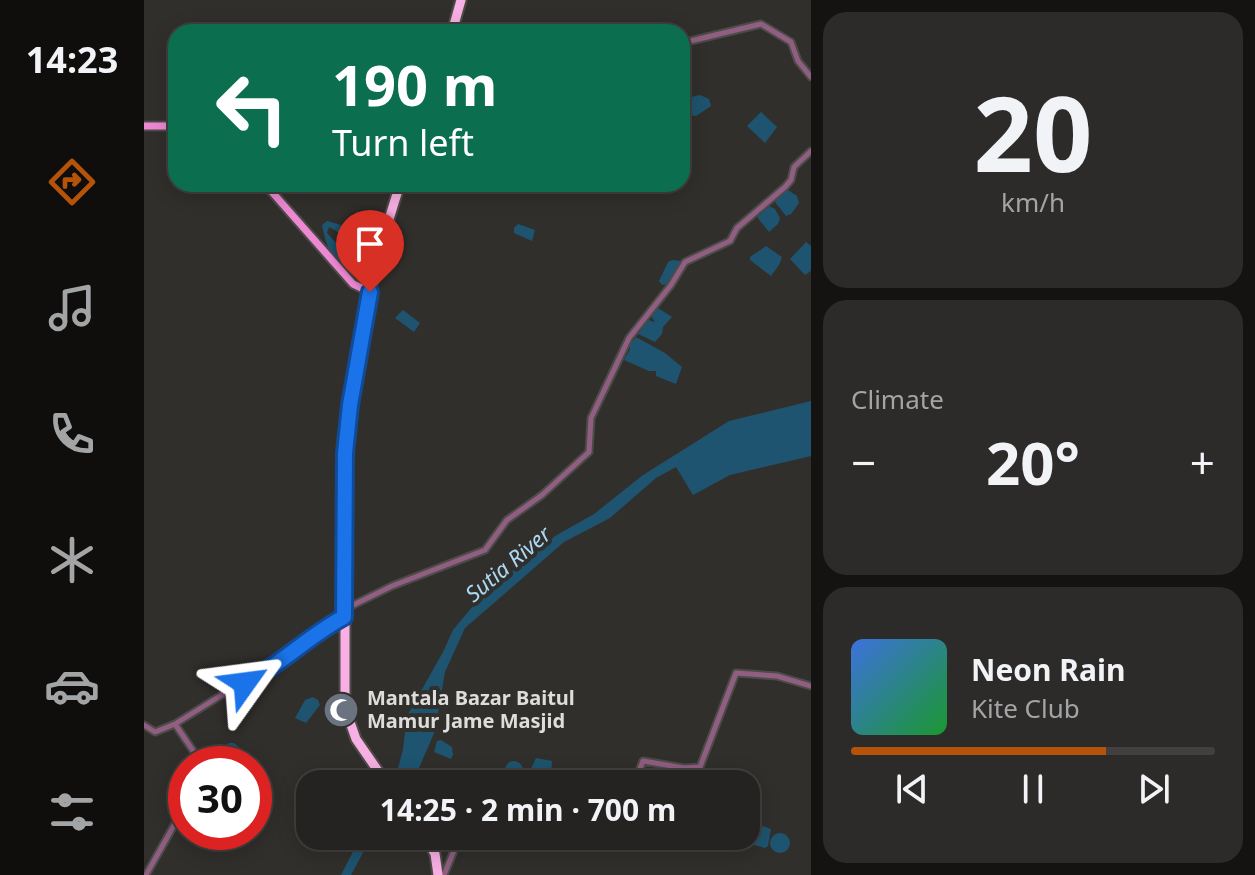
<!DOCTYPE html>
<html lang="en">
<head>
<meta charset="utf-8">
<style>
  body { margin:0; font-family:"Noto Sans",sans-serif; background:#2d2b2a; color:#f1f3f6; height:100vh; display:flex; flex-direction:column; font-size:30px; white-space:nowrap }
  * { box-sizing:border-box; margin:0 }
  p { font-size:26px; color:#a3a4a5 }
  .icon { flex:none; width:44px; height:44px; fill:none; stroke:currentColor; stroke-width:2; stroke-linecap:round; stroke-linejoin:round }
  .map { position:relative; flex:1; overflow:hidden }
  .drawer { display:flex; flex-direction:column; gap:12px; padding:12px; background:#141312; width:444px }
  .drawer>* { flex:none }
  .guide { position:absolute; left:24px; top:24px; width:522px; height:168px; border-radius:24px; box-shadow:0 4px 20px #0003,0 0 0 2px #42403f; background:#0b6e4f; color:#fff; overflow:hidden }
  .speed { position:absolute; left:24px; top:746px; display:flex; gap:16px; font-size:40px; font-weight:700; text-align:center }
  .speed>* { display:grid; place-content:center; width:104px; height:104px; border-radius:50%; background:#252321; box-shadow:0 4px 20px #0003,0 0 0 2px #42403f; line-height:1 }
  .speed .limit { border:12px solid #d22; background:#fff; color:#111 }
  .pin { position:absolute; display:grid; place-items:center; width:68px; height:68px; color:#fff; margin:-82px -34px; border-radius:50% 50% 50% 0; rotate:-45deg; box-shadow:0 0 8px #0007 }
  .pin .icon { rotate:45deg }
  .me { position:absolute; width:88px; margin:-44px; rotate:59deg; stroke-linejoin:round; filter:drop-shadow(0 0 6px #0008) }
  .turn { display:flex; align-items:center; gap:28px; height:168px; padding:0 32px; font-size:36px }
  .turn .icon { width:104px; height:104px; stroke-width:2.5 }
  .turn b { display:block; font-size:56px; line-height:68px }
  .big { font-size:60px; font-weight:700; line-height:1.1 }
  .drawer .tile { flex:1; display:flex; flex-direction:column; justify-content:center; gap:12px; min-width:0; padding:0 28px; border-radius:24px; background:#2d2b2a }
  .drawer .dial { align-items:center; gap:0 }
  .dial b { font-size:104px; line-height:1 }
  .song { display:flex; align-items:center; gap:24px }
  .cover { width:96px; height:96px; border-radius:12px; background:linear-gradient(135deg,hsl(220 70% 55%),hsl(130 70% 35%)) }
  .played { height:8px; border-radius:4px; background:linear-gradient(90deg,#b45309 70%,#42403f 70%) }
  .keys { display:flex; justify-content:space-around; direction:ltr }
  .heat { display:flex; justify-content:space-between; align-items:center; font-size:44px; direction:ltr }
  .trip { position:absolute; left:152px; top:770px; width:464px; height:80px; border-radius:24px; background:#252321; box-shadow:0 4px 20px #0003,0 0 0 2px #42403f; font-weight:700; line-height:80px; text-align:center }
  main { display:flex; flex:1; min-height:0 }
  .tab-bar { display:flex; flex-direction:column; width:144px; justify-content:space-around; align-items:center; background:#0f0e0d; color:#a3a4a5 }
  .tab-bar .icon { width:56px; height:56px }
  .tab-bar .selected { color:#b45309 }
  .tab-bar b { font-size:36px; color:#f1f3f6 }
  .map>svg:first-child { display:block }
  .water { fill:#1e546f; fill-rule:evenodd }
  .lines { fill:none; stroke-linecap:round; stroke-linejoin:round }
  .minor-casing { stroke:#4d4b48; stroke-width:9 }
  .major-casing { stroke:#4d4b48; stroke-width:11 }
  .highway-casing { stroke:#4d4b48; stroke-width:13 }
  .minor { stroke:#8f5e81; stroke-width:5 }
  .major { stroke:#ed88d2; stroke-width:7 }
  .highway { stroke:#f8afe3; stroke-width:9 }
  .route-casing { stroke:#114b97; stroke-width:20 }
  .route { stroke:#1a73e8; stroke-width:14 }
  .labels { text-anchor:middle; stroke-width:8; stroke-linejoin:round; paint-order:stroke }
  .poi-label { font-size:20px; font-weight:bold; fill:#dedddb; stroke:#312f2c; text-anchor:start }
  .water-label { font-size:22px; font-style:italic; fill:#abd8f3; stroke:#312f2c }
</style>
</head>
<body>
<main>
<nav class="tab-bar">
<b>14:23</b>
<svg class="icon selected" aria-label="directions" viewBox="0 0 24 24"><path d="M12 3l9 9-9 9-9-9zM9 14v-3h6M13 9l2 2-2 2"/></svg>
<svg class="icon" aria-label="music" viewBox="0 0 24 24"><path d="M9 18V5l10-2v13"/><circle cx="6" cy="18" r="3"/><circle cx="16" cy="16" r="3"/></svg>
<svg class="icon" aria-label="phone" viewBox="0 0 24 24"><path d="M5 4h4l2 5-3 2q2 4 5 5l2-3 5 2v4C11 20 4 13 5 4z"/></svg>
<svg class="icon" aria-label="climate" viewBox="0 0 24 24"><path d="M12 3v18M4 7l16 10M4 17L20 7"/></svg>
<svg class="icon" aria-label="car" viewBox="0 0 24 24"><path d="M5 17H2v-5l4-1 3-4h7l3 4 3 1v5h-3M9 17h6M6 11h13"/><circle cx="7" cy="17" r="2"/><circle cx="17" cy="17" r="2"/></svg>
<svg class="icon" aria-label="filters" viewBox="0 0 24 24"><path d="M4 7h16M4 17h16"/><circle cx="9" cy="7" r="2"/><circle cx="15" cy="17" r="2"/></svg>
</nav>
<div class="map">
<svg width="667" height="875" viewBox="0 0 667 875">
  <rect width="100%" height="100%" fill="#312f2c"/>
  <path class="water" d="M556,95L565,99L567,106L552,116L543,115L539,105L547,97Z
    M617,112L633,127L621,143L603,126Z
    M644,190L653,196L655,203L647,214L642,216L631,202L633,197Z
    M625,206L631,209L636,218L634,224L625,232L613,217Z
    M183,221L197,225L213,246L212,255L220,268L215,279C208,273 199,268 193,263C185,255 180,236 178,225ZM185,227C194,231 203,238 207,249L205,251L197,248L183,233Z
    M374,224L391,230L388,241L370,233V228Z
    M662,242L667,246V271L661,275L646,259Z
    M622,246L638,257L635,265L627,276L606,260V257Z
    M528,260L537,261L524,284L518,285L515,281L524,262Z
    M514,308L528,317L519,327L518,334L511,342L494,334L504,320L511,322L507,316Z
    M259,310L276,323L270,332L251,318Z
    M492,337L521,353L538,367L532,384L512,376V371H505L480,360L486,349L485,346Z
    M667,401V456L586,475L549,495L532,467L512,478L466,518L420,542L321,628L301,672L291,731L268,784H250L259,749L263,716L299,652L309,630L334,600L411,536L450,514L499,475L585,421Z
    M169,697L174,700L176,705L162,723L151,718L161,700Z
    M297,740L308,747L309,755L307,759L290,752L293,741Z
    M85,743H90L96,748L88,761L75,756Z
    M392,758L408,761L407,775L403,778L388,779L384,775Z
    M361 770a9 9 0 1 1 18 0a9 9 0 1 1-18 0Z
    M608,822L627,829L624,846L621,848L600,842L603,823Z
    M626 843a10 10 0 1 1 20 0a10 10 0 1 1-20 0Z
    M217,836H228L207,875H197Z"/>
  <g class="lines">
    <defs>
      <path id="minor" d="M538,43L617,24L647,42L654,61L667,77
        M201,609L248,586L341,550L363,520L398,495L445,452L447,418L485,338L527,285L541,262L586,241L593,228L641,187L647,180L650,167L667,151
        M31,724L58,764
        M0,725L11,732L31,724L76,696L126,670L160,641L199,617
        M337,784L407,783L465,774L488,780L492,779L499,761L540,768L556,767L592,673L633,676L667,686
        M2,875L42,804
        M300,875L316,836"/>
      <path id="major" d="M0,126H32
        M121,184L209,284L226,292"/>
      <path id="highway" d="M308,32L317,0
        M243,784L212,739L201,708V453L206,405L226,292L236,248L256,184
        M281,836L291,854L294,875"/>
    </defs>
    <use href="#minor" class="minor-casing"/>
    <use href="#major" class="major-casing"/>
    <use href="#highway" class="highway-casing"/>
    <use href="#minor" class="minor"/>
    <use href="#major" class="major"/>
    <use href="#highway" class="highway"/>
  </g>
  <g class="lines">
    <defs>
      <path id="route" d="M101,683C137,665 164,636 200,617L201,453L206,405L226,292"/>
    </defs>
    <use href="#route" class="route-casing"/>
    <use href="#route" class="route"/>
  </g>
  <defs>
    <symbol id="mosque-disc" viewBox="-11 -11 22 22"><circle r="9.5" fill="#6b7280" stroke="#312f2c"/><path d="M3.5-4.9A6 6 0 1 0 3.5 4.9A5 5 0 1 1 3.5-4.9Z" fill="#fff"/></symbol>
  </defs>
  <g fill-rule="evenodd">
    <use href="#mosque-disc" x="177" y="690" width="40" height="40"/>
  </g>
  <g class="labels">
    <g class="poi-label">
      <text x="223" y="705">Mantala Bazar Baitul<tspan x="223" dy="23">Mamur Jame Masjid</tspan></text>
    </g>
    <g class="water-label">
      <text transform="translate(364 564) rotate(-40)" y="8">Sutia River</text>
    </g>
  </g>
</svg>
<div class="speed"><div class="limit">30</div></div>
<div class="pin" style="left:226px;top:292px;background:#d93025"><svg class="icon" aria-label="arrive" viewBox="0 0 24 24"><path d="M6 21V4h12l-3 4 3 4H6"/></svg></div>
<svg class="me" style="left:101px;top:683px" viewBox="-20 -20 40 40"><path d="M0-17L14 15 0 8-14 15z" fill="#1a73e8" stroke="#fff" stroke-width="4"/></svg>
<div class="trip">14:25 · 2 min · 700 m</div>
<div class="guide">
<div class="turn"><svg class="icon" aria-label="left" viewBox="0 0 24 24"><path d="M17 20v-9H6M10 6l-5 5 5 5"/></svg><div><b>190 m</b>Turn left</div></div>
</div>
</div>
<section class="drawer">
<div class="tile dial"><b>20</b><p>km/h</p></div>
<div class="tile"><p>Climate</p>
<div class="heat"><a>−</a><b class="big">20°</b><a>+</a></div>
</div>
<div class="tile">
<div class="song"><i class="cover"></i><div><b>Neon Rain</b><p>Kite Club</p></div></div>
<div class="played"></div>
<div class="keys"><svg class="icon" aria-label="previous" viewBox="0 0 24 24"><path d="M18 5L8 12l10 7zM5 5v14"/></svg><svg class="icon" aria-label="pause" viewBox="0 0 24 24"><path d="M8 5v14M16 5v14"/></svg><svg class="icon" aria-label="next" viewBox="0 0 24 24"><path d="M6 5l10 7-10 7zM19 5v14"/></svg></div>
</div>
</section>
</main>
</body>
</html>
